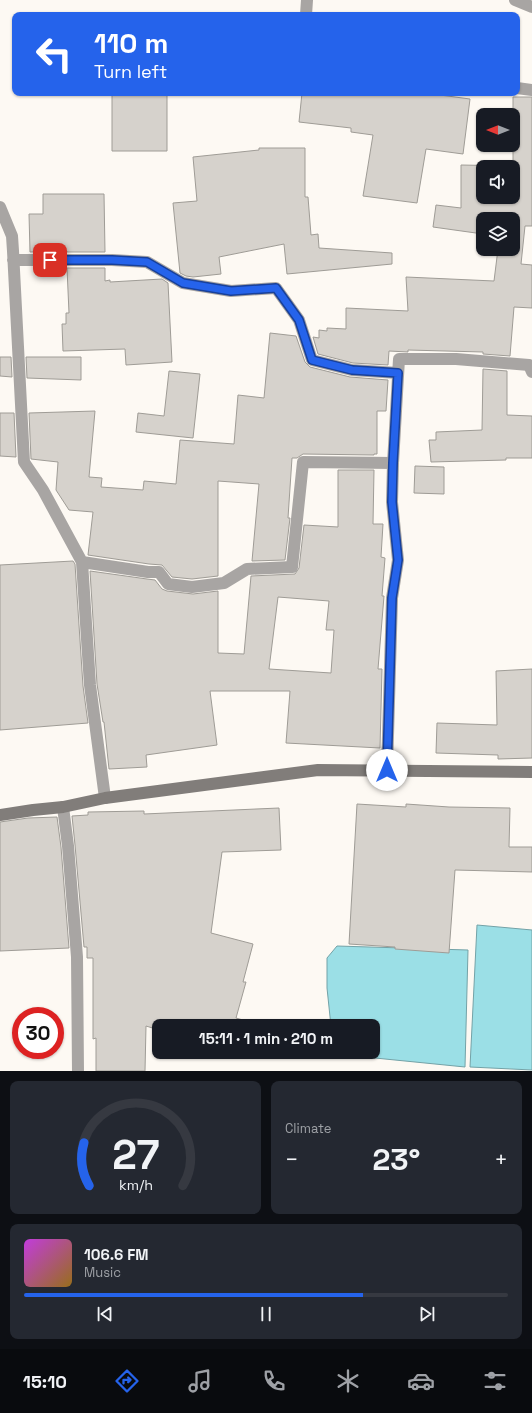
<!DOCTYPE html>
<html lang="en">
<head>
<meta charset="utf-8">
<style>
  body { margin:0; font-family:"Space Grotesk",sans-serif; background:#242831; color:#f1f3f6; height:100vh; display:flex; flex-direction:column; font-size:15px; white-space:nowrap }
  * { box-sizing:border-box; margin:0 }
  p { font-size:13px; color:#9ea1a6 }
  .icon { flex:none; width:22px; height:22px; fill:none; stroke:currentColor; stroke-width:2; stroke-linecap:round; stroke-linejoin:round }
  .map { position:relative; height:1071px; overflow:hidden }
  .sheet { display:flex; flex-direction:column; gap:10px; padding:10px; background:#0d0f14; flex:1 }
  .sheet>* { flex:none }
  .guide { position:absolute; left:12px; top:12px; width:508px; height:84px; border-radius:8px; box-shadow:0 1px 3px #0004; background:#2563eb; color:#fff; overflow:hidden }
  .needle { width:26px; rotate:270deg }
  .controls { position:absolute; left:476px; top:108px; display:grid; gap:8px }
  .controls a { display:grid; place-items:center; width:44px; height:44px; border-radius:8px; background:#171b24; box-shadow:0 1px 3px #0004; font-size:20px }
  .speed { position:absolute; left:12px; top:1007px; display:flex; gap:8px; font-size:20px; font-weight:700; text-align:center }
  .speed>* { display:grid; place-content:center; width:52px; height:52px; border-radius:50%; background:#171b24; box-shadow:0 1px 3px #0004; line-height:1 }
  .speed .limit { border:6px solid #d22; background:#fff; color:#111 }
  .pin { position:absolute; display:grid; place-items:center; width:34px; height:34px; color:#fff; margin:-17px; border-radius:8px; box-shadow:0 2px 6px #0006 }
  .me { position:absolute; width:44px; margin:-22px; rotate:0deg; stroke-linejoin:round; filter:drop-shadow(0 0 3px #0008) }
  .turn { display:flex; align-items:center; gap:14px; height:84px; padding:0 16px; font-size:18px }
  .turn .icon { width:52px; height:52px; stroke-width:2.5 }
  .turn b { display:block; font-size:28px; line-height:34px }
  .big { font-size:30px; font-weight:800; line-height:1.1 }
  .sheet .widget { flex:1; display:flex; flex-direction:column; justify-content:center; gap:6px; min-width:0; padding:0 14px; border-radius:8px; background:#242831 }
  .sheet .dial { align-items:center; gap:0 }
  .dial svg { height:104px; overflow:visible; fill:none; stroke:#363941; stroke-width:7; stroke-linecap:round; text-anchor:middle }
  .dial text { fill:#f1f3f6; stroke:none }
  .song { display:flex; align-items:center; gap:12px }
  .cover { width:48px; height:48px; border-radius:6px; background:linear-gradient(135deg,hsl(290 70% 55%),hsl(40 70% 35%)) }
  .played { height:4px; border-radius:2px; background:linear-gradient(90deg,#2563eb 70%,#363941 70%) }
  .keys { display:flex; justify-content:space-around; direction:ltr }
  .heat { display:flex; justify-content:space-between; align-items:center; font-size:22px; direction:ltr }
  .sheet .tiles { flex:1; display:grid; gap:10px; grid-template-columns:1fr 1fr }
  .widget:last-child { grid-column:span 2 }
  .trip { position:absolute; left:152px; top:1019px; width:228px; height:40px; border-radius:8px; background:#171b24; box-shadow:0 1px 3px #0004; font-weight:800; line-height:40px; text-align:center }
  .dock { display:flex; height:64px; justify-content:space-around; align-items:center; background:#090b0e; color:#9ea1a6 }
  .dock .icon { width:28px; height:28px }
  .dock .selected { color:#2563eb }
  .dock b { font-size:18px; color:#f1f3f6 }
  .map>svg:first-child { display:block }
  .water { fill:#9bdfe6; stroke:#73a2a7 }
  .building { fill:#d6d2cc; stroke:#9f9c96; fill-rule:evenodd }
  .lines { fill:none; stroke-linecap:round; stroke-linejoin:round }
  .street { stroke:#a8a5a3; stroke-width:12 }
  .secondary { stroke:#817d7a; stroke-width:12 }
  .route-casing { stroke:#184099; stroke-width:10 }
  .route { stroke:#2563eb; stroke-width:7 }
</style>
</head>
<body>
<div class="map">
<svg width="532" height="1071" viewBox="0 0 532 1071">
  <rect width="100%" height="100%" fill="#fdf9f3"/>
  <path class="water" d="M477,925L532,930V1070L470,1067Z
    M337,946L468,950L465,1067L335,1054L334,1052H373V1026H331L327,988V958Z"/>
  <path class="building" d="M302,93H425L470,99L463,154L426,149L417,203L363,196L373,135L351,132V128L299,122Z
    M112,94H167V151H112Z
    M513,97H532V226H525L521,264L532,265V308L514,307L510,356L483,354V352L408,350V352L389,351L388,365L353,363L318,354L313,337L319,338V330L327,331V328L346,329V308L408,311L406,277L494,281L498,249H513V219H483V234L433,227L436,205L461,208V165L513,166ZM483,167H513V197H483Z
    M259,148H305V197H308L311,235L318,234L319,248L392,253V264L287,274L284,244L219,257L221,274L193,277L186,276L180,273L173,203L197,201L193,157L259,150Z
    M43,194H104L105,252H67V251L30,252L29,214H43Z
    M67,268H105V281L110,280V282L162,279L168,283L172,362L126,365L125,349L63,351L62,324H66V313H69Z
    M270,333L296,336L305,362L310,367L350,377L388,380L386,411H377V454H374V455L303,454L297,458H292L288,518H290L285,560L252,561L259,484L218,481V576L192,579L172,577L162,565L149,564L88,555L93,512L69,510L56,490L58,462L31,459L29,413L95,411L89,477L102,478L101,487L143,490L144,481L176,484L180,440L234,444L238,395L264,398Z
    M0,357H11L12,377L0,376Z
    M26,357H81V380L27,378Z
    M483,369L507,371V415L532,416V458H506V460L431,462L429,440H436V432L482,430Z
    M169,371L200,374L193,438L136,432L138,413L164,416Z
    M0,413H14L16,457L0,456Z
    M415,466L444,467V494L414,493Z
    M338,470H374L373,524H383L381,557L385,558L382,596H384L378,669H382L380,748L286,743L290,691H210L217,745L146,755L147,767L109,769L104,722H103L97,684L90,571L147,579L155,580L162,589L167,591L193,594L218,591V653L244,654L251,576L295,574L299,568L304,525L338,527ZM278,597L329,601L326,630H334L331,673L269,669Z
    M73,561L75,564L83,686L88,723L0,730V565Z
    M532,669V758L498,759V755L436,753L437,723L497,725L496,671Z
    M357,804L406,807V804L449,807L510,808L509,847H532V872L455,870L449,953L395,949V947L349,944Z
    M279,808L281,850L222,852L211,933L253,944L243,982H246L236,1018L253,1023L252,1026H159V1030L146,1026L145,1071H96V1038L93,1039V958H87V947H84L75,845L72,816L88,815V812L144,811V814Z
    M57,817L61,847L69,948L0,951V822L28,818Z"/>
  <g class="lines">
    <path class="street" d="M515,0L532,7
      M306,15L307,0
      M517,88L532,90
      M0,207L12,236L13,251L24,462L43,490L82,562L90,685L105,798
      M13,260H112L147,262L183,283L231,291L276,288L299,320L312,360L352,370L398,373
      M82,562L148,572H159L168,584L192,587L224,583L247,569L292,567L303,462L393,463
      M387,770L392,598L398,560L392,502L393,463L399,359H456L529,365L532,372
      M63,807L68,846L77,957L78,1071"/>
    <path class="secondary" d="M0,815L33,810L63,807L105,798L318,770L532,772"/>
  </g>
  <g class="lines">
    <defs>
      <path id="route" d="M50,260H112L147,262L183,283L231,291L276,288L299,320L312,360L352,370L398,373L393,463L392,502L398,560L392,598L387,770"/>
    </defs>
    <use href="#route" class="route-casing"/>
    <use href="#route" class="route"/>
  </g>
</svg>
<div class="controls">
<a><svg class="needle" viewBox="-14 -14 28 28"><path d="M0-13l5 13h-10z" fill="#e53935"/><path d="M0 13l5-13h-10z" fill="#9ea1a6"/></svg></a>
<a><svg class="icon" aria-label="sound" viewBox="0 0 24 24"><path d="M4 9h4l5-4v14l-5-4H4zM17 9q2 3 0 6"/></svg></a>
<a><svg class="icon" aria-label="layers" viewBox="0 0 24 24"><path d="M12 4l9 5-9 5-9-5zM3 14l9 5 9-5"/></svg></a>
</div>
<div class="speed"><div class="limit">30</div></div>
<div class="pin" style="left:50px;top:260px;background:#d93025"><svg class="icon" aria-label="arrive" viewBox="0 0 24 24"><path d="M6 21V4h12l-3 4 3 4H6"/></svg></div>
<svg class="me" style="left:387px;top:770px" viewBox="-20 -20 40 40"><circle r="19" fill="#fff"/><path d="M0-13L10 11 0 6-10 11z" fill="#2563eb"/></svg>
<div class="trip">15:11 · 1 min · 210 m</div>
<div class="guide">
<div class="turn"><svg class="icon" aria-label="left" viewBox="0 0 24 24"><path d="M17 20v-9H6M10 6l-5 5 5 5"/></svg><div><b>110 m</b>Turn left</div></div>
</div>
</div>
<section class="sheet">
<div class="tiles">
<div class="widget dial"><svg viewBox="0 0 100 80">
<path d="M14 69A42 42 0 1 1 86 69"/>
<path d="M14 69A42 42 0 0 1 10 36" stroke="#2563eb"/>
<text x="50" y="56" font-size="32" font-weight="700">27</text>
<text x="50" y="72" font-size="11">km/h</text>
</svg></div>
<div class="widget"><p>Climate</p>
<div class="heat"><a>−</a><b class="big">23°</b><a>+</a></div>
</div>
<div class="widget">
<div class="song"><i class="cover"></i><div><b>106.6 FM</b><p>Music</p></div></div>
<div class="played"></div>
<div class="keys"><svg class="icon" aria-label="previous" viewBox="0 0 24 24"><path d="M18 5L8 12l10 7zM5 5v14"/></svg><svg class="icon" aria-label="pause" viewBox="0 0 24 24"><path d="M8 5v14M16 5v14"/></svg><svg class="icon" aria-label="next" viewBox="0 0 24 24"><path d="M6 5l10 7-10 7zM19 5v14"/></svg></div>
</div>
</div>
</section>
<nav class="dock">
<b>15:10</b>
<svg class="icon selected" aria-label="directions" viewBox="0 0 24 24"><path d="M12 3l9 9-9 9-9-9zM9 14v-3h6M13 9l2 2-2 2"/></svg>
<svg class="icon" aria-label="music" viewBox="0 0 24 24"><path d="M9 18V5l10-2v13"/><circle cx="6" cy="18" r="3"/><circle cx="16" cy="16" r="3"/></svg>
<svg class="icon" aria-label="phone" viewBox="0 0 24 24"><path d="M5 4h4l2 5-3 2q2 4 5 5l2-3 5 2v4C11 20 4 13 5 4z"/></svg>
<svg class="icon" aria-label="climate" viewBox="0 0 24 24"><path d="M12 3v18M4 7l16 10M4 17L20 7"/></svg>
<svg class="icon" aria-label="car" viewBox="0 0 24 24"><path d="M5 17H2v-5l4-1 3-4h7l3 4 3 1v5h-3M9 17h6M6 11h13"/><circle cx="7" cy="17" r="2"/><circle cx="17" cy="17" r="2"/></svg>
<svg class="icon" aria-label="filters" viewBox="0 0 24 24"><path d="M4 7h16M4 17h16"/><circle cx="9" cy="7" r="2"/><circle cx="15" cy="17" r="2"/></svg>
</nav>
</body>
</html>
